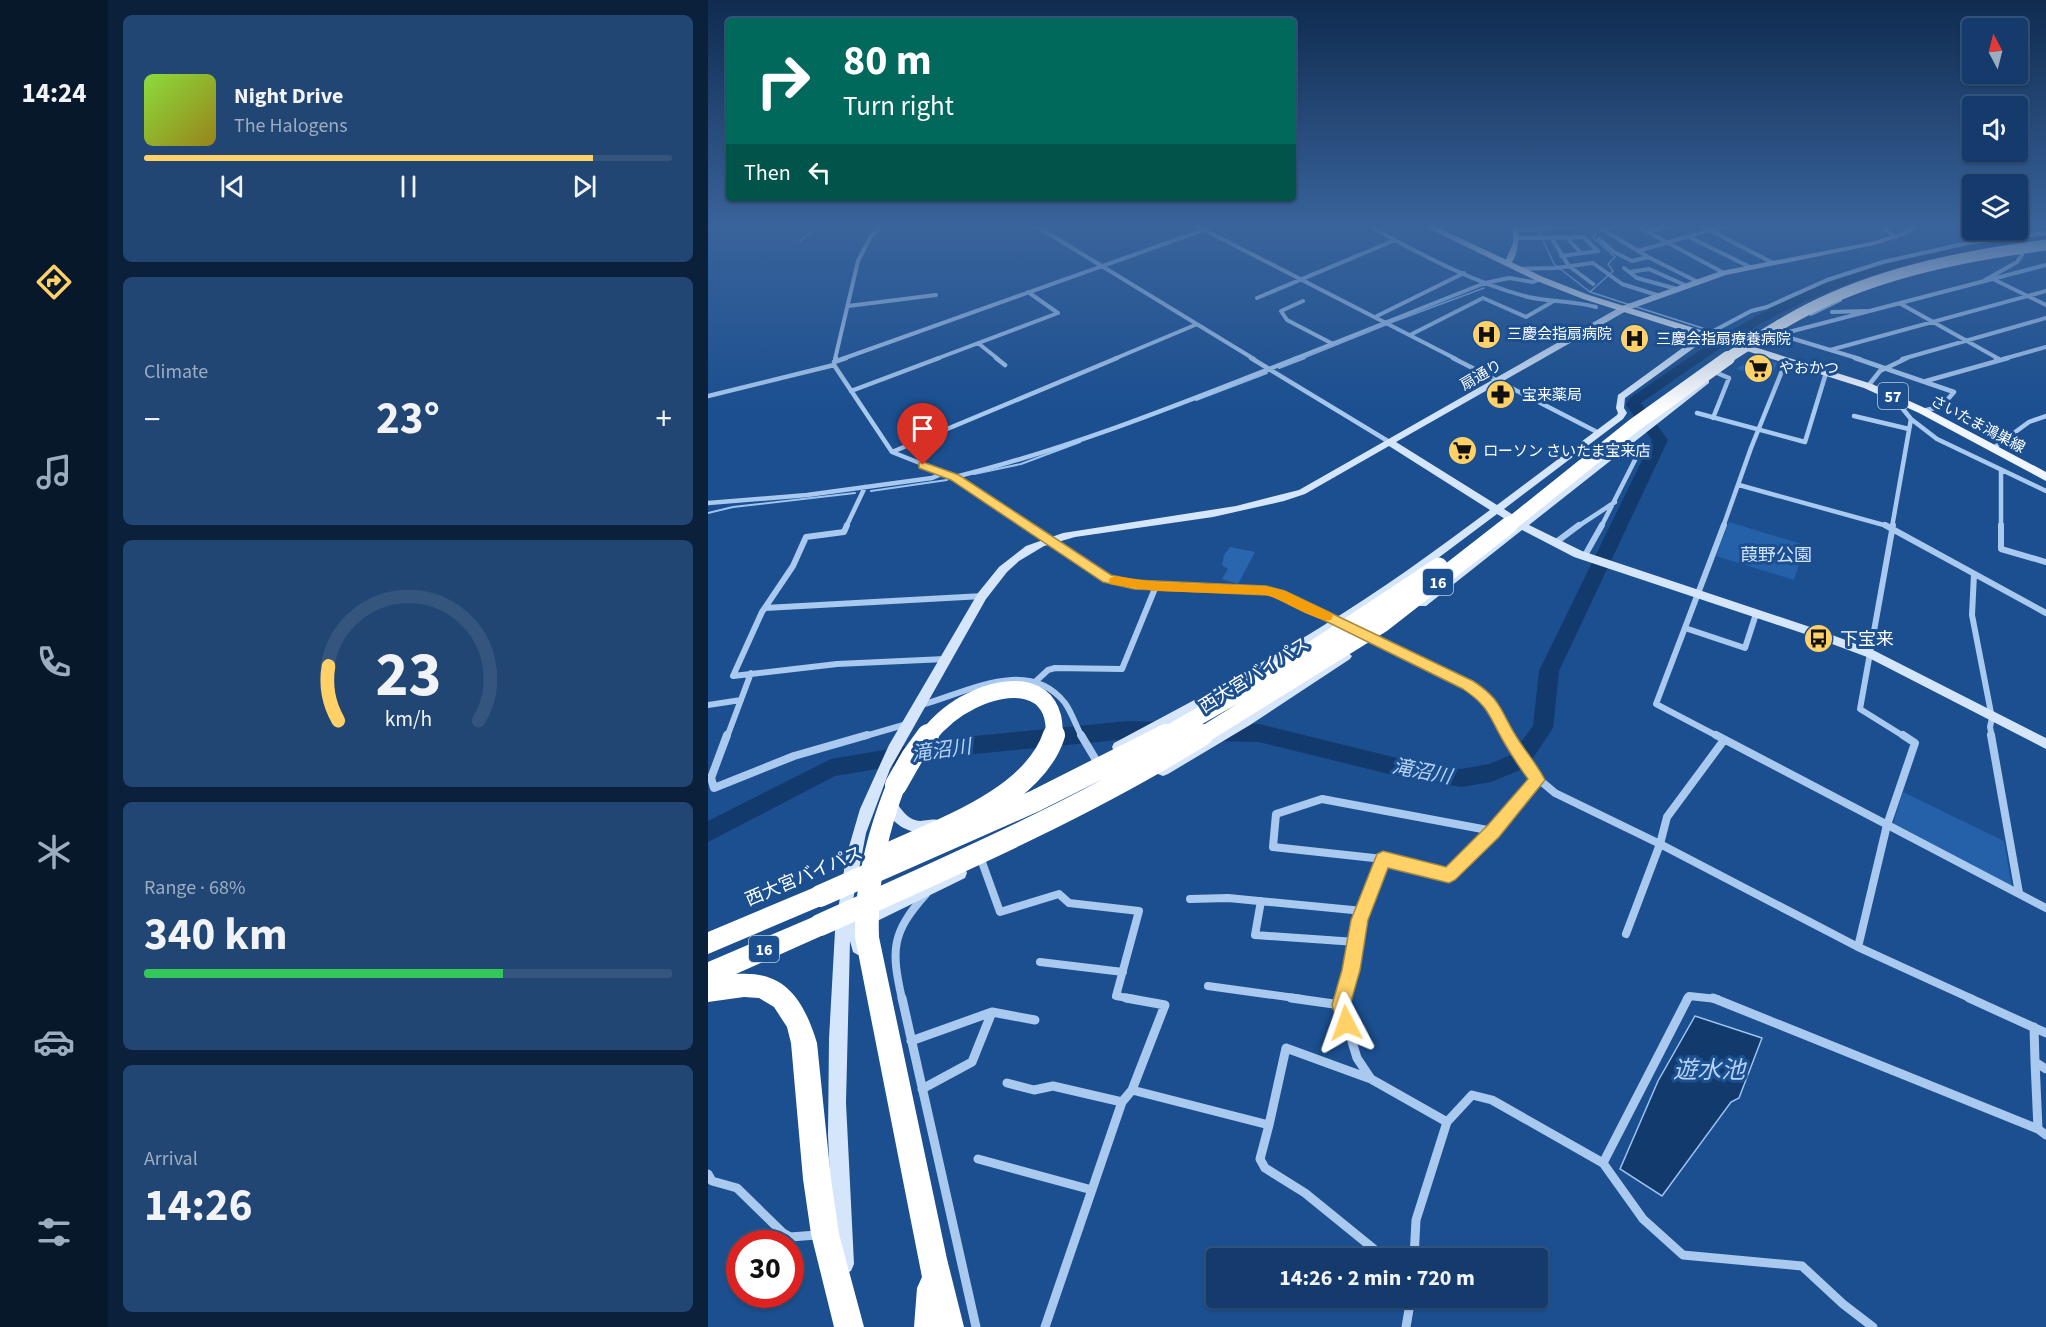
<!DOCTYPE html>
<html lang="en">
<head>
<meta charset="utf-8">
<style>
  body { margin:0; font-family:"Source Sans 3","Noto Sans JP",sans-serif; background:#214673; color:#f1f3f6; height:100vh; display:flex; flex-direction:column; font-size:22px; white-space:nowrap }
  * { box-sizing:border-box; margin:0 }
  p { font-size:20px; color:#9dadc1 }
  .icon { flex:none; width:33px; height:33px; fill:none; stroke:currentColor; stroke-width:2; stroke-linecap:round; stroke-linejoin:round }
  .map { position:relative; flex:1; overflow:hidden }
  .panel { display:flex; flex-direction:column; gap:15px; padding:15px; background:#0b203b; width:600px }
  .panel>* { flex:none }
  .guide { position:absolute; left:18px; top:18px; width:570px; height:183px; border-radius:6px; box-shadow:0 2px 4px #0004,0 0 0 2px #33557e; background:#00695c; color:#fff; overflow:hidden }
  .needle { width:39px; rotate:353deg }
  .fabs { position:absolute; left:1254px; top:18px; display:grid; gap:12px }
  .fabs a { display:grid; place-items:center; width:66px; height:66px; border-radius:6px; background:#143b6b; box-shadow:0 2px 4px #0004,0 0 0 2px #33557e; font-size:30px }
  .speed { position:absolute; left:18px; top:1230px; display:flex; gap:12px; font-size:30px; font-weight:700; text-align:center }
  .speed>* { display:grid; place-content:center; width:78px; height:78px; border-radius:50%; background:#143b6b; box-shadow:0 2px 4px #0004,0 0 0 2px #33557e; line-height:1 }
  .speed .limit { border:9px solid #d22; background:#fff; color:#111 }
  .pin { position:absolute; display:grid; place-items:center; width:51px; height:51px; color:#fff; margin:-62px -26px; border-radius:50% 50% 50% 0; rotate:-45deg; box-shadow:0 0 6px #0007 }
  .pin .icon { rotate:45deg }
  .me { position:absolute; width:66px; margin:-33px; rotate:356deg; stroke-linejoin:round; filter:drop-shadow(0 0 4px #0008) }
  .turn { display:flex; align-items:center; gap:21px; height:126px; padding:0 18px; font-size:27px }
  .turn .icon { width:78px; height:78px; stroke-width:2.5 }
  .turn b { display:block; font-size:42px; line-height:51px }
  .then { display:flex; align-items:center; height:57px; padding:0 18px; background:#0003; gap:12px; font-size:22px }
  .big { font-size:45px; font-weight:700; line-height:1.1 }
  .panel .card { flex:1; display:flex; flex-direction:column; justify-content:center; gap:9px; min-width:0; padding:0 21px; border-radius:9px; background:#214673 }
  .panel .dial { align-items:center; gap:0 }
  .dial svg { height:156px; overflow:visible; fill:none; stroke:#33557e; stroke-width:7; stroke-linecap:round; text-anchor:middle }
  .dial text { fill:#f1f3f6; stroke:none }
  .song { display:flex; align-items:center; gap:18px }
  .cover { width:72px; height:72px; border-radius:9px; background:linear-gradient(135deg,hsl(90 70% 55%),hsl(50 70% 35%)) }
  .played { height:6px; border-radius:3px; background:linear-gradient(90deg,#ffd166 85%,#33557e 85%) }
  .keys { display:flex; justify-content:space-around; direction:ltr }
  .heat { display:flex; justify-content:space-between; align-items:center; font-size:33px; direction:ltr }
  .charge { height:9px; border-radius:4px; background:linear-gradient(90deg,#34c759 68%,#33557e 0) }
  .trip { position:absolute; left:498px; top:1248px; width:342px; height:60px; border-radius:6px; background:#143b6b; box-shadow:0 2px 4px #0004,0 0 0 2px #33557e; font-weight:700; line-height:60px; text-align:center }
  main { display:flex; flex:1; min-height:0 }
  .menu { display:flex; flex-direction:column; width:108px; justify-content:space-around; align-items:center; background:#08182b; color:#9dadc1 }
  .menu .icon { width:42px; height:42px }
  .menu .active { color:#ffd166 }
  .menu b { font-size:27px; color:#f1f3f6 }
  .map>svg:first-child { display:block }
  .green { fill:#2461a8 }
  .water { fill:#123a6d; stroke:#9cc4f0; stroke-width:1.5 }
  .lines { fill:none; stroke-linecap:round; stroke-linejoin:round }
  .stream-far1 { stroke:#9cc4f0; stroke-width:1.5 }
  .stream { stroke:#9cc4f0; stroke-width:2 }
  .river { fill:#123a6d; fill-rule:evenodd }
  .building { fill:#2a66ad }
  .street-far4 { stroke:#a9c9ee; stroke-width:4 }
  .street-far3 { stroke:#a9c9ee; stroke-width:4.5 }
  .street-far2 { stroke:#a9c9ee; stroke-width:6 }
  .street-far1 { stroke:#a9c9ee; stroke-width:8 }
  .street { stroke:#a9c9ee; stroke-width:9 }
  .secondary { fill:#d6e6fa; fill-rule:evenodd }
  .primary { fill:#f0f6ff; fill-rule:evenodd }
  .highway { fill:#fff; fill-rule:evenodd }
  .highway-bridge-far3 { stroke:#fff; stroke-width:11 }
  .highway-bridge-far2 { stroke:#fff; stroke-width:14 }
  .highway-bridge-far1 { stroke:#fff; stroke-width:17 }
  .highway-bridge { stroke:#fff; stroke-width:22 }
  .route { fill:#ffd166; stroke:#a68842; stroke-width:1.5 }
  .slow { fill:#f59e0b }
  .labels { text-anchor:middle; stroke-width:6; stroke-linejoin:round; paint-order:stroke }
  .far-poi-label { font-size:15px; fill:#fff; stroke:#1b4f8f; text-anchor:start }
  .far-street-label { font-size:15px; fill:#fff; stroke:#1b4f8f }
  .shield { fill:#1b4f8f; stroke:#bbcadd; stroke-width:1.5 }
  .shield-label { font-size:16px; font-weight:bold; fill:#fff }
  .park-label { font-size:18px; fill:#cfe3fa; stroke:#1b4f8f }
  .poi-label { font-size:18px; fill:#fff; stroke:#1b4f8f; text-anchor:start }
  .street-label { font-size:18px; fill:#fff; stroke:#1b4f8f }
  .water-label { font-size:20px; font-style:italic; fill:#b5d3f5; stroke:#1b4f8f }
  .near-water-label { font-size:24px; font-style:italic; fill:#b5d3f5; stroke:#1b4f8f }
</style>
</head>
<body>
<main>
<nav class="menu">
<b>14:24</b>
<svg class="icon active" aria-label="directions" viewBox="0 0 24 24"><path d="M12 3l9 9-9 9-9-9zM9 14v-3h6M13 9l2 2-2 2"/></svg>
<svg class="icon" aria-label="music" viewBox="0 0 24 24"><path d="M9 18V5l10-2v13"/><circle cx="6" cy="18" r="3"/><circle cx="16" cy="16" r="3"/></svg>
<svg class="icon" aria-label="phone" viewBox="0 0 24 24"><path d="M5 4h4l2 5-3 2q2 4 5 5l2-3 5 2v4C11 20 4 13 5 4z"/></svg>
<svg class="icon" aria-label="climate" viewBox="0 0 24 24"><path d="M12 3v18M4 7l16 10M4 17L20 7"/></svg>
<svg class="icon" aria-label="car" viewBox="0 0 24 24"><path d="M5 17H2v-5l4-1 3-4h7l3 4 3 1v5h-3M9 17h6M6 11h13"/><circle cx="7" cy="17" r="2"/><circle cx="17" cy="17" r="2"/></svg>
<svg class="icon" aria-label="filters" viewBox="0 0 24 24"><path d="M4 7h16M4 17h16"/><circle cx="9" cy="7" r="2"/><circle cx="15" cy="17" r="2"/></svg>
</nav>
<section class="panel">
<div class="card">
<div class="song"><i class="cover"></i><div><b>Night Drive</b><p>The Halogens</p></div></div>
<div class="played"></div>
<div class="keys"><svg class="icon" aria-label="previous" viewBox="0 0 24 24"><path d="M18 5L8 12l10 7zM5 5v14"/></svg><svg class="icon" aria-label="pause" viewBox="0 0 24 24"><path d="M8 5v14M16 5v14"/></svg><svg class="icon" aria-label="next" viewBox="0 0 24 24"><path d="M6 5l10 7-10 7zM19 5v14"/></svg></div>
</div>
<div class="card"><p>Climate</p>
<div class="heat"><a>−</a><b class="big">23°</b><a>+</a></div>
</div>
<div class="card dial"><svg viewBox="0 0 100 80">
<path d="M14 69A42 42 0 1 1 86 69"/>
<path d="M14 69A42 42 0 0 1 9 41" stroke="#ffd166"/>
<text x="50" y="56" font-size="32" font-weight="700">23</text>
<text x="50" y="72" font-size="11">km/h</text>
</svg></div>
<div class="card"><p>Range · 68%</p><b class="big">340 km</b><div class="charge"></div></div>
<div class="card"><p>Arrival</p><b class="big">14:26</b></div>
</section>
<div class="map">
<svg width="1338" height="1327" viewBox="0 0 1338 1327">
  <rect width="100%" height="100%" fill="#1b4f8f"/>
  <path class="green" d="M1021,522L1097,545L1086,580L1008,556Z
    M1195,792L1296,841L1304,887L1185,824Z"/>
  <path class="water" d="M987,1016L1054,1038L1031,1098L1023,1102L954,1196L912,1169L950,1081Z"/>
  <g class="lines">
    <path class="stream-far1" d="M828,224L846,264L882,292
      M882,224L890,231L885,238L907,257L900,264L905,271L882,292L1022,337
      M92,241L112,224
      M682,323L776,288
      M593,359L680,324"/>
    <path class="stream" d="M571,368L597,358
      M488,400L559,373
      M266,474L313,464L372,442
      M163,491L239,480
      M0,513L25,507L147,493"/>
    <path class="river" d="M1338,234V240C1247,250 1157,270 1075,312C1025,337 979,371 933,403L960,440L851,671L845,728L819,767L783,782L753,787L685,775L551,742L504,741L497,738L494,732L497,726L504,723L551,724L685,757L753,769L781,764L803,755L825,726L831,671L944,440L918,405L922,398C968,366 1015,333 1065,307C1150,264 1244,244 1338,234Z
      M420,721L456,722L463,725L466,731L463,737L456,740L420,739L246,756L127,776L0,842V821L123,759L246,738Z"/>
  </g>
  <path class="building" d="M1048,357L1069,363L1063,377L1028,369Z
    M522,547L547,552L530,584L514,579L520,569L514,565L516,555Z"/>
  <g class="lines">
    <path class="street-far4" d="M325,224L546,359
      M485,224L748,359
      M657,224C709,252 762,282 820,297C843,302 866,301 888,307
      M886,224L940,257L990,282
      M925,224L1016,273
      M990,224L1065,263
      M1170,224L1188,237
      M809,230L867,227L865,224
      M894,230L919,224
      M940,232L967,224
      M981,237L1042,267
      M808,238L875,237L890,251L853,256
      M844,239L861,266L885,284
      M860,239L873,253
      M891,239L906,252L924,261L940,257
      M930,251L1023,224
      M916,268L929,278L969,289
      M810,269L848,268L885,263L914,284L952,296
      M922,272L941,269L979,286
      M1277,280L1309,262L1314,255
      M1287,280L1338,305
      M549,298L687,240
      M595,301L573,311L579,320L625,344
      M1193,304L1291,359
      M140,306L228,295
      M1124,312L1158,311
      M1103,314L1132,300
      M667,317L756,273
      M702,335L775,298L818,317L844,302
      M998,335L1043,311L1059,307L1119,280L1175,262L1260,243L1338,233
      M1076,336L1074,335L1077,333L1338,265
      M1076,336L1152,359
      M270,343L290,359
      M1122,350L1338,291
      M127,359L150,261L163,236L177,224
      M134,359L512,224
      M228,359L350,313L320,292
      M406,359L487,325
      M586,359L777,283L801,278L825,282L832,279
      M1194,359L1338,318
      M1295,359L1338,347"/>
    <path class="street-far3" d="M128,358L126,365L184,452L247,477L322,527
      M288,358L297,365
      M543,358L683,443
      M745,358L891,433
      M1147,358L1246,392L1234,406L1215,411
      M1288,358L1292,360
      M126,362L138,358
      M1218,381L1300,358
      M1160,386L1172,371L1199,358
      M143,391L231,358
      M0,396L126,365
      M989,413L1097,442L1118,373
      M1146,416L1201,429
      M1005,418L1021,378L1009,373
      M1203,419L1229,439L1338,491
      M1284,449L1321,422L1338,416
      M184,452L409,358
      M1293,471V527
      M247,477C364,448 477,402 589,358
      M1031,485L1183,527
      M0,503L99,495L224,478L236,473
      M138,527L157,487
      M869,527L907,502
      M893,527L930,454L916,446
      M1015,527L1043,448L1078,361
      M1184,527L1203,419L1186,398"/>
    <path class="street-far2" d="M320,525L400,579L448,586L558,590L573,594L631,623
      M1177,525L1338,613
      M1185,525L1152,709L1197,737
      M1293,525V549L1338,562
      M847,543L871,525
      M876,557L894,525
      M1266,574L1264,615L1284,718L1282,727L1284,737
      M57,608L275,596
      M977,628L1037,648L1048,614
      M660,636L760,685L777,696L801,737
      M25,676L54,612L85,566L98,537L136,532L139,525
      M25,676L129,664L237,659
      M327,682L340,670L347,668L414,669L448,586
      M0,705L33,700
      M213,705C258,693 320,656 357,703C364,713 368,726 374,737
      M19,737L43,673
      M154,737L199,724
      M1011,737L948,704L1016,525"/>
    <path class="street-far1" d="M19,735L3,778L6,788L86,756L159,735
      M373,735L391,765
      M800,735L822,772L847,793L952,844L1150,947L1264,999
      M1008,735L1338,908
      M1283,735L1311,893
      M675,859L565,847L568,814L614,799L785,831
      M274,862L292,912L351,894L361,903L431,911L408,996L426,999
      M482,899L520,898L655,911
      M553,901L547,935L648,942
      M918,934L952,844L959,817L1016,740
      M1150,947L1179,825L1207,743L1195,735
      M332,962L415,972
      M500,986L594,999
      M194,999C183,950 183,933 218,894
      M635,999L643,970L652,920L675,859L741,875L785,831L829,780
      M979,999L981,996L1009,999"/>
    <path class="street" d="M194,998L268,1327
      M418,998L457,1005L424,1090
      M583,998L633,1005
      M635,998L633,1005L649,1058L663,1079L739,1122
      M1005,998L1330,1129L1338,1135
      M1261,998L1338,1033
      M1326,1027L1327,1062
      M203,1041L284,1012L327,1020
      M299,1083L326,1090L345,1086L414,1102
      M214,1089L264,1062L284,1012
      M561,1125L552,1159L557,1168L597,1193L677,1258
      M1330,1129L1327,1062L1338,1069
      M270,1159L384,1190
      M895,1163L935,1219L975,1255L1094,1266L1135,1304L1165,1327
      M0,1174L4,1181L29,1188L75,1233L82,1237L109,1235
      M706,1258L708,1220L739,1122L764,1095L784,1100L895,1163L980,998
      M337,1327L414,1102L424,1090L561,1125L578,1048L663,1079
      M698,1327L703,1298"/>
    <path class="secondary" d="M805,224H811C811,238 811,258 800,266L796,264L805,243Z
      M1206,224H1214L1200,234L1166,245L1018,275L920,310L688,442L789,505L909,415L910,413L908,408L910,395L995,333H1001V337L917,398L916,408L919,413L915,419L796,509L813,520L995,379H1001V383L821,525L874,551L1108,629L1167,651L1338,738V749L1159,657L1100,635L866,557L814,530L718,606H710L708,603L710,600L807,525L789,514L690,588L623,632L520,693L411,752L406,751L404,747L406,743C476,706 546,669 613,627C672,591 727,551 782,510L681,446L597,494L576,501L505,517L367,537L336,546L311,561L299,572L278,599L182,769L158,833L145,900L151,902L154,913L252,866L257,868L259,873L257,878L163,924L155,925L158,947L155,952L150,955L145,952L142,941L138,1103L146,1264L143,1271L136,1274L129,1271L126,1264L120,1135L121,1039L127,931L138,857L152,809L181,745L270,593L291,567L318,546L355,533L528,506L591,490L914,306L1013,271L1163,242L1196,232Z
      M638,651L644,656L642,659L542,725L460,774L455,776L450,774L448,770L450,766L534,717Z
      M180,797C191,801 194,816 207,820C216,823 223,817 232,821L234,825L232,829C206,839 185,827 173,803L175,799Z"/>
    <path class="primary" d="M711,224H722L835,277L881,295L1164,384L1219,409L1338,472V481L1211,413L1156,388L875,299L829,281Z"/>
    <path class="highway" d="M188,776L195,779L198,785C179,835 169,884 171,937L239,1259L256,1327H206L209,1288L214,1277L147,937C147,883 158,835 178,785L181,779Z
      M112,885L120,889L123,896L120,903L0,954V932Z
      M112,914L120,917L123,925L120,933L28,974C78,970 96,1001 109,1043L123,1179L131,1234L156,1327H126L103,1234L95,1179L83,1043L79,1027L66,1007L51,998L36,997L0,1002V962Z"/>
    <path class="highway-bridge-far3" d="M1018,359C1049,339 1079,319 1113,303C1183,270 1262,255 1338,245"/>
    <path class="highway-bridge-far2" d="M799,527L925,426L1020,358"/>
    <path class="highway-bridge-far1" d="M219,737C231,722 246,709 263,701C300,682 350,682 346,737
      M455,737L595,656L731,566
      M492,737L674,624L801,525"/>
    <path class="highway-bridge" d="M188,785L204,757L220,735
      M171,858C227,831 325,800 346,735
      M112,896L327,801L458,735
      M112,925C241,867 373,810 494,735"/>
  </g>
  <linearGradient id="sky" x2="0" y2="1"><stop stop-color="#0f2b4f"/><stop offset="0.55" stop-color="#39639b"/><stop offset="1" stop-color="#39639b" stop-opacity="0"/></linearGradient>
  <rect width="1338" height="410" fill="url(#sky)"/>
  <path class="route" d="M215,462L251,475L403,575L426,580L558,586L577,591L765,681C793,699 792,710 808,736C817,751 829,764 837,780L791,837L747,880L741,883L680,868L660,920L652,970L642,1005L648,1023L645,1030L638,1032L632,1030L624,1005L634,970L643,920L669,854L675,851L738,867L779,826L820,779C812,768 804,756 797,744C781,717 782,707 755,689L569,597L558,595L426,589L395,582L243,480L211,468V463Z"/>
  <path class="slow" d="M407,576L448,582L558,586L577,591L623,613L625,616L623,620C609,623 574,599 558,595L448,591L402,584L401,581L402,578Z"/>
  <defs>
    <symbol id="hospital-disc" viewBox="-11 -11 22 22"><circle r="9.5" fill="#ffd166" stroke="#1b4f8f"/><path d="M-5-5h3v3.5h4V-5h3V5h-3V1.5h-4V5h-3Z" fill="#111"/></symbol>
    <symbol id="supermarket-disc" viewBox="-11 -11 22 22"><circle r="9.5" fill="#ffd166" stroke="#1b4f8f"/><path d="M-6-5.5h2.5l.6 2H6L4.5 2H-2.5L-4.4-4H-6ZM-1.5 3.2a1.3 1.3 0 1 0 .1 0ZM3 3.2a1.3 1.3 0 1 0 .1 0Z" fill="#111"/></symbol>
    <symbol id="pharmacy-disc" viewBox="-11 -11 22 22"><circle r="9.5" fill="#ffd166" stroke="#1b4f8f"/><path d="M-2-6h4v4h4v4h-4v4h-4v-4h-4v-4h4Z" fill="#111"/></symbol>
    <symbol id="bus-disc" viewBox="-11 -11 22 22"><circle r="9.5" fill="#ffd166" stroke="#1b4f8f"/><path d="M-5-6H5V4H4V6H2V4H-2V6H-4V4H-5ZM-3.5-4V0h7V-4ZM-3.5 1.2v1.5H-2V1.2ZM2 1.2v1.5H3.5V1.2Z" fill="#111"/></symbol>
  </defs>
  <g fill-rule="evenodd">
    <use href="#hospital-disc" x="762" y="318" width="33" height="33"/>
    <use href="#hospital-disc" x="910" y="322" width="33" height="33"/>
    <use href="#supermarket-disc" x="1034" y="352" width="33" height="33"/>
    <use href="#pharmacy-disc" x="776" y="378" width="33" height="33"/>
    <use href="#supermarket-disc" x="738" y="434" width="33" height="33"/>
    <use href="#bus-disc" x="1094" y="622" width="33" height="33"/>
  </g>
  <g class="labels">
    <g class="far-poi-label">
      <text x="799" y="339">三慶会指扇病院</text>
      <text x="948" y="344">三慶会指扇療養病院</text>
      <text x="1071" y="373">やおかつ</text>
      <text x="814" y="400">宝来薬局</text>
      <text x="775" y="456">ローソン さいたま宝来店</text>
    </g>
    <g class="far-street-label">
      <text transform="translate(773 375) rotate(-30)" y="5">扇通り</text>
      <text transform="translate(1270 424) rotate(28)" y="5">さいたま鴻巣線</text>
    </g>
    <g class="shield">
      <rect x="1170" y="383" width="30" height="26" rx="4.5"/>
      <rect x="715" y="569" width="30" height="26" rx="4.5"/>
      <rect x="41" y="936" width="30" height="26" rx="4.5"/>
    </g>
    <g class="shield-label">
      <text x="1185" y="402">57</text>
      <text x="730" y="588">16</text>
      <text x="56" y="955">16</text>
    </g>
    <g class="park-label">
      <text x="1068" y="561">葭野公園</text>
    </g>
    <g class="poi-label">
      <text x="1132" y="645">下宝来</text>
    </g>
    <g class="street-label">
      <text transform="translate(546 675) rotate(-32)" y="6">西大宮バイパス</text>
      <text transform="translate(96 876) rotate(-23)" y="6">西大宮バイパス</text>
    </g>
    <g class="water-label">
      <text transform="translate(233 750) rotate(-8)" y="7">滝沼川</text>
      <text transform="translate(714 771) rotate(11)" y="7">滝沼川</text>
    </g>
    <g class="near-water-label">
      <text x="1001" y="1078">遊水池</text>
    </g>
  </g>
</svg>
<div class="fabs">
<a><svg class="needle" viewBox="-14 -14 28 28"><path d="M0-13l5 13h-10z" fill="#e53935"/><path d="M0 13l5-13h-10z" fill="#9dadc1"/></svg></a>
<a><svg class="icon" aria-label="sound" viewBox="0 0 24 24"><path d="M4 9h4l5-4v14l-5-4H4zM17 9q2 3 0 6"/></svg></a>
<a><svg class="icon" aria-label="layers" viewBox="0 0 24 24"><path d="M12 4l9 5-9 5-9-5zM3 14l9 5 9-5"/></svg></a>
</div>
<div class="speed"><div class="limit">30</div></div>
<div class="pin" style="left:215px;top:465px;background:#d93025"><svg class="icon" aria-label="arrive" viewBox="0 0 24 24"><path d="M6 21V4h12l-3 4 3 4H6"/></svg></div>
<svg class="me" style="left:638px;top:1023px" viewBox="-20 -20 40 40"><path d="M0-17L14 15 0 8-14 15z" fill="#ffd166" stroke="#fff" stroke-width="4"/></svg>
<div class="trip">14:26 · 2 min · 720 m</div>
<div class="guide">
<div class="turn"><svg class="icon" aria-label="right" viewBox="0 0 24 24"><path d="M7 20v-9h11M14 6l5 5-5 5"/></svg><div><b>80 m</b>Turn right</div></div>
<div class="then">Then<svg class="icon" aria-label="left" viewBox="0 0 24 24"><path d="M17 20v-9H6M10 6l-5 5 5 5"/></svg></div>
</div>
</div>
</main>
</body>
</html>
